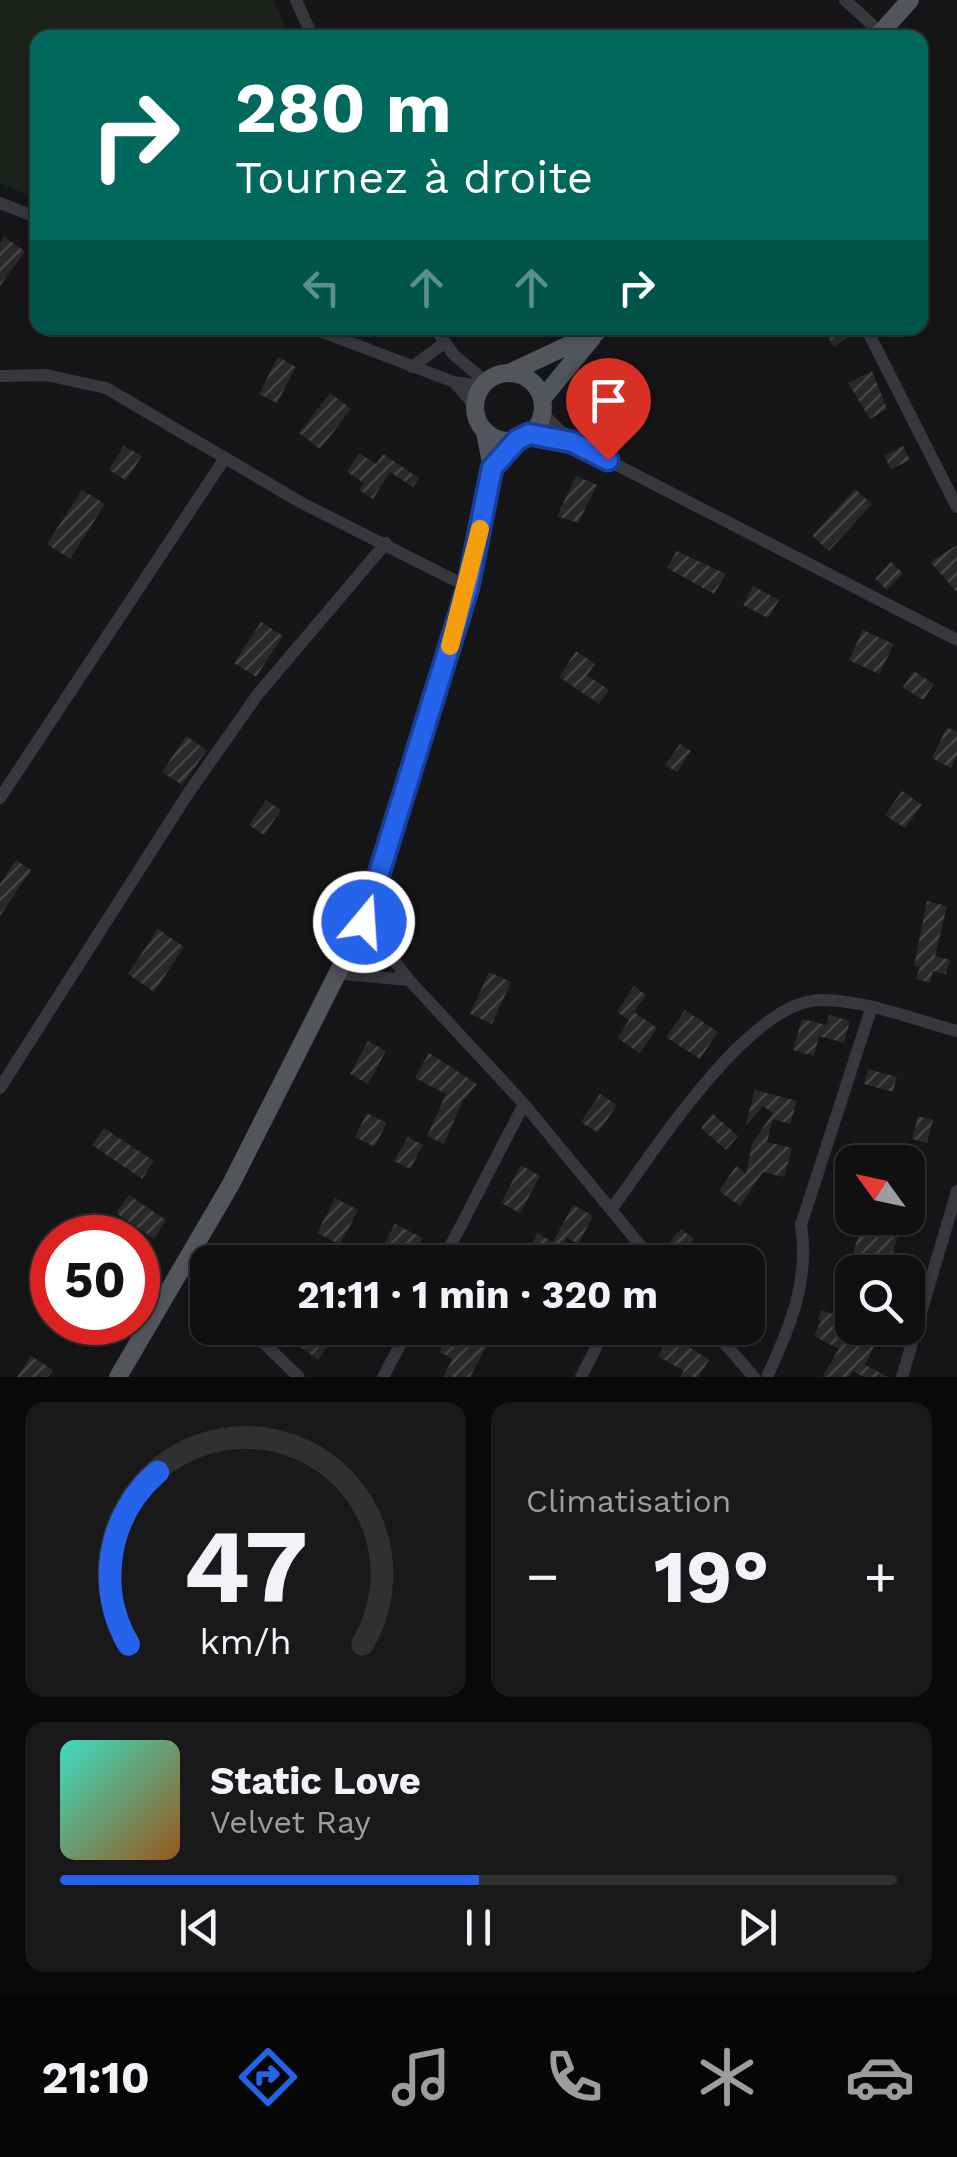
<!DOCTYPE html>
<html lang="fr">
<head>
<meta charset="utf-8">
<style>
  body { margin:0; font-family:"Work Sans",sans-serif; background:#19191b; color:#f1f3f6; height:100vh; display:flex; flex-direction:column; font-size:38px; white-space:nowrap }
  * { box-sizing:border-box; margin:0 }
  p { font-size:32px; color:#9c9d9f }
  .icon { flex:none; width:55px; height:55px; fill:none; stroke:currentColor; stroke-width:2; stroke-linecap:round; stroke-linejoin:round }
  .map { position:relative; height:1377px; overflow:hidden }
  .drawer { display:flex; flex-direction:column; gap:25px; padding:25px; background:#09090a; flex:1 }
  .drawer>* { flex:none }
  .banner { position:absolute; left:30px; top:30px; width:898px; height:305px; border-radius:20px; box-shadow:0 2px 8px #0004,0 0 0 2px #303032; background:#00695c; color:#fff; overflow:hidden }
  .needle { width:65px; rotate:303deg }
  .fabs { position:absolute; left:835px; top:1145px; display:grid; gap:20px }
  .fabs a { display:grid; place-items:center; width:90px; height:90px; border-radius:20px; background:#101012; box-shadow:0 2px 8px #0004,0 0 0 2px #303032; font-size:50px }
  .speed { position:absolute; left:30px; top:1215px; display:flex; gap:20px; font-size:50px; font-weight:700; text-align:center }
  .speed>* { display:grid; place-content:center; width:130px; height:130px; border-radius:50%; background:#101012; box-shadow:0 2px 8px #0004,0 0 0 2px #303032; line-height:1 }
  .speed .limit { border:15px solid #d22; background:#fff; color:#111 }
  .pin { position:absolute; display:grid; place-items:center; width:85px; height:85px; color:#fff; margin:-102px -42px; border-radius:50% 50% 50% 0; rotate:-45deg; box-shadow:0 0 10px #0007 }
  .pin .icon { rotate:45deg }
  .me { position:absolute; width:110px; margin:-55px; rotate:18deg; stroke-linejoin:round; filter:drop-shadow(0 0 8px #0008) }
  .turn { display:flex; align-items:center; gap:35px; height:210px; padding:0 40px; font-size:45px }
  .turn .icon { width:130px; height:130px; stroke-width:2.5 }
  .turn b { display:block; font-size:70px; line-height:85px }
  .lanes { display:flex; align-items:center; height:95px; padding:0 40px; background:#0003; justify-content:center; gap:50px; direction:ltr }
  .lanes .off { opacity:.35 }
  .big { font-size:75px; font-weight:700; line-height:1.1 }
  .drawer .widget { flex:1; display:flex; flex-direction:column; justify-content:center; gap:15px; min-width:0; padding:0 35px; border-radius:20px; background:#19191b }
  .drawer .dial { align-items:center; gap:0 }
  .dial svg { height:260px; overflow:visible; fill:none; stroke:#303032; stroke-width:7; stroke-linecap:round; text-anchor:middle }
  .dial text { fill:#f1f3f6; stroke:none }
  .song { display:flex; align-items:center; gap:30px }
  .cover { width:120px; height:120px; border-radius:15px; background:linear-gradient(135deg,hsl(170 70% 55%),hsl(30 70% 35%)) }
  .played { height:10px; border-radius:5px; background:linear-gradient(90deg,#2563eb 50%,#303032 50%) }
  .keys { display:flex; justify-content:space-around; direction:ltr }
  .heat { display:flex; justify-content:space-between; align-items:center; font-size:55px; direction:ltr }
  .drawer .tiles { flex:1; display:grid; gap:25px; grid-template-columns:1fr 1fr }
  .widget:last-child { grid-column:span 2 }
  .trip { position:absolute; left:190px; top:1245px; width:575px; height:100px; border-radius:20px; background:#101012; box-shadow:0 2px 8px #0004,0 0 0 2px #303032; font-weight:700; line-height:100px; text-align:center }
  .tabs { display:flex; height:160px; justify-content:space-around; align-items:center; background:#060607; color:#9c9d9f }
  .tabs .icon { width:70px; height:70px }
  .tabs .active { color:#2563eb }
  .tabs b { font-size:45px; color:#f1f3f6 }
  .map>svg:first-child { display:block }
  .pitch { fill:#1c231d }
  .building { fill:url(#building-hatch) }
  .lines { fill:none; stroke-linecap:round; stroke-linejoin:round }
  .minor { stroke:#37383d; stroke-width:12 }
  .major { stroke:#53555c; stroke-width:18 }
  .route-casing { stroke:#184099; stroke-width:25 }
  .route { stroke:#2563eb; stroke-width:18 }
  .slow { stroke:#f59e0b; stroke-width:18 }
</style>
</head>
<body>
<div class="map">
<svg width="957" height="1377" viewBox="0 0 957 1377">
  <defs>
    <pattern id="building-hatch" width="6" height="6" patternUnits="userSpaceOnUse" patternTransform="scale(2.5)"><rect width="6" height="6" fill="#29292c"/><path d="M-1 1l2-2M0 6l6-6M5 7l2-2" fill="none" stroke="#454548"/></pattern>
  </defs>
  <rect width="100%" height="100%" fill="#161618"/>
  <path class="pitch" d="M0,0H273L290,37L38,38L37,199L0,183Z"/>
  <path class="building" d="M4,237L25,251L0,286V243Z
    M822,328H849L852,334L834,347Z
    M278,357L296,367L277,403L259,394Z
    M872,371L887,409L870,419L848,383Z
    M330,393L351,409L320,449L299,433Z
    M124,446L142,456L126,480L109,470Z
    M903,446L910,460L891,469L884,456Z
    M359,453L376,464L383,454L419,478L413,487L390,472L373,499L359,490L364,483L347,472Z
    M576,476L597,485L578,523L557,516Z
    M855,489L872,504L829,551L812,536Z
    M82,490L105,504L70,559L47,544Z
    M957,545V592L930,562Z
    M677,551L726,574L714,594L667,568Z
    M891,562L903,573L887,590L875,579Z
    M753,586L779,600L768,618L743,605Z
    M261,622L283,636L256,677L234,663Z
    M863,630L894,644L879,674L849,660Z
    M576,651L595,664L587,675L609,690L599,704L559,677Z
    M914,671L934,684L923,700L903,687Z
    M947,727L957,732V755L951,768L932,758Z
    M186,736L207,750L182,785L162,772Z
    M680,744L691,751L677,772L665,765Z
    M902,791L922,805L905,828L885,815Z
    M266,800L281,810L264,835L249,825Z
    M16,860L31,870L0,916V884Z
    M927,901L947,906L935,956L950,960L946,974L933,971L930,983L916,979L920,967L914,966Z
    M158,929L184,947L154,992L128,974Z
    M489,972L511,982L492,1024L470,1014Z
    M634,986L646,995L634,1012L657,1028L640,1053L617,1038L629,1020L617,1012Z
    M685,1010L718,1032L700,1059L666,1037Z
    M829,1015L850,1021L844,1043L819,1036L814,1056L793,1050L802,1019L827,1025Z
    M368,1041L386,1051L368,1084L350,1074Z
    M429,1053L477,1084L462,1102L444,1144L427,1136L446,1094L415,1078Z
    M868,1069L897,1077L893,1092L864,1084Z
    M755,1090L797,1101L790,1124L773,1119L767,1142L792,1148L784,1177L763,1172L740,1206L719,1191L736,1166L746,1174L752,1144L773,1113L763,1106L745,1127Z
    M600,1094L617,1105L598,1133L581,1122Z
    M367,1113L387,1123L374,1147L355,1137Z
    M713,1114L738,1136L726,1150L701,1128Z
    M918,1116L933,1120L927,1143L912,1139Z
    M104,1128L154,1161L142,1179L92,1145Z
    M408,1137L423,1145L410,1169L394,1161Z
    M521,1165L540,1176L520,1213L501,1203Z
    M129,1195L166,1220L154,1239L116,1213Z
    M335,1198L358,1210L340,1245L317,1233Z
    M573,1205L593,1216L578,1244L567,1238L556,1258L532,1244L538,1233L553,1242Z
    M863,1218H877L874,1227L898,1234L889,1267L866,1261L863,1272H852V1290L837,1286L845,1256L852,1258Z
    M395,1224L423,1238L410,1262L380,1252Z
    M681,1229L694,1239L681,1255L668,1244Z
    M605,1244L638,1262H595Z
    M821,1310L846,1318L842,1328L882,1330L865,1365L889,1377H864L853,1371L849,1377H822L839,1349L814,1336L821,1321L818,1320Z
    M311,1328H327L336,1335L318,1360L298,1345Z
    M452,1328H510L527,1337L522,1347L494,1332L470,1377H443L453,1359L439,1352Z
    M671,1335L709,1360L698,1377H680L684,1371L658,1356Z
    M31,1356L53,1370L48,1377H17Z"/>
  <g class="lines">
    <path class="minor" d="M296,0L313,38
      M845,0L881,33
      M0,203L38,218
      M312,328L454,382L482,386
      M435,328L454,355L486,382
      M866,328L957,507
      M412,367L443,344
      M0,376L46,375L106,388L300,502L468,587
      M454,382L475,406
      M542,413L571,441
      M529,435L572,442L957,640
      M0,798L225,458
      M364,921L409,980L524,1104L442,1262
      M342,974L409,980
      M0,1088L187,795L258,694L386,543
      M524,1104L654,1262
      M613,1207C653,1153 749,1000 821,1000C866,1000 915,1020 957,1031
      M183,1265L208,1288
      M248,1328L299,1377
      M711,1328L754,1377
      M383,1377L409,1328
      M581,1377L606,1328
      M767,1377C790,1327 810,1280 801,1225L871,1009
      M902,1377L957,1191"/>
    <path class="major" d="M876,38L910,0
      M509,373L597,332
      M475 407a34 34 0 1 1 68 0a34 34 0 1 1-68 0Z
      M542,399L592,338
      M118,1377L231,1184L364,921L468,587L492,468L485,432"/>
  </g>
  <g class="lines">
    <defs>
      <path id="route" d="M364,922L468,587L492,468L517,440L529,434L572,442L608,460"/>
    </defs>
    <use href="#route" class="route-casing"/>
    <use href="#route" class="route"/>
    <path class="slow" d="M450,646L480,529"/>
  </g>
</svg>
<div class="fabs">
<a><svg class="needle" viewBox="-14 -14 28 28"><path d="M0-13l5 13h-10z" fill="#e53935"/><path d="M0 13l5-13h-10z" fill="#9c9d9f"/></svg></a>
<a><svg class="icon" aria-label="search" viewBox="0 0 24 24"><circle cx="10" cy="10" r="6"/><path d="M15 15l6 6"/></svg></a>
</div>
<div class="speed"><div class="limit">50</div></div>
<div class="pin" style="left:608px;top:460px;background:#d93025"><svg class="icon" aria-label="arrive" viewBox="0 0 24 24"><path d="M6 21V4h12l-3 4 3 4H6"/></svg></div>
<svg class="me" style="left:364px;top:922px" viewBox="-20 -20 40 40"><circle r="17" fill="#2563eb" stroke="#fff" stroke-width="3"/><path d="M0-11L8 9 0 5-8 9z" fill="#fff"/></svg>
<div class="trip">21:11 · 1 min · 320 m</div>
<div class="banner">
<div class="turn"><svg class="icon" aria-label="right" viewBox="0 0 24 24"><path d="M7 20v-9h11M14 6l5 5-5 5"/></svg><div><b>280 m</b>Tournez à droite</div></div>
<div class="lanes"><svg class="icon off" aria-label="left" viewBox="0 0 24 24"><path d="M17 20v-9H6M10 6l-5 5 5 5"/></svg><svg class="icon off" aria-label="ahead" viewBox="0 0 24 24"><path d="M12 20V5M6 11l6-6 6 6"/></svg><svg class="icon off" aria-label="ahead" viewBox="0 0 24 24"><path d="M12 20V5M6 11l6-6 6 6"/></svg><svg class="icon" aria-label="right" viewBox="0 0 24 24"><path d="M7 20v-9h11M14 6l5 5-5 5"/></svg></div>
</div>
</div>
<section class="drawer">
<div class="tiles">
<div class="widget dial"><svg viewBox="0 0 100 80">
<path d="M14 69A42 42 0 1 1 86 69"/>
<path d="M14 69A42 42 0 0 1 23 16" stroke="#2563eb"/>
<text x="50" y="56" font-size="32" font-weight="700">47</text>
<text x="50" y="72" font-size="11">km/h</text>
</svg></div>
<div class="widget"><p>Climatisation</p>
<div class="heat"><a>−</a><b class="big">19°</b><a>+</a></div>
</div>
<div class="widget">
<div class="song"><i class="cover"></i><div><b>Static Love</b><p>Velvet Ray</p></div></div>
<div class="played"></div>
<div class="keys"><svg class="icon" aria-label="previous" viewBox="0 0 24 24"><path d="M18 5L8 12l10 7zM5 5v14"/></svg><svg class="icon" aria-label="pause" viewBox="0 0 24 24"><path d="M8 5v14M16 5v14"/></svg><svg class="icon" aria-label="next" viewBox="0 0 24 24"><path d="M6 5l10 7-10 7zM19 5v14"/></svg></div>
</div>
</div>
</section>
<nav class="tabs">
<b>21:10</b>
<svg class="icon active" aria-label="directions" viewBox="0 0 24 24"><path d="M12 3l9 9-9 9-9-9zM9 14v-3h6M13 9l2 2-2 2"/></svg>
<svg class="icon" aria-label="music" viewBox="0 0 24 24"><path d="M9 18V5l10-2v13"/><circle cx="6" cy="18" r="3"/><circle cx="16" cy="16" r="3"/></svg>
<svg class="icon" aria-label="phone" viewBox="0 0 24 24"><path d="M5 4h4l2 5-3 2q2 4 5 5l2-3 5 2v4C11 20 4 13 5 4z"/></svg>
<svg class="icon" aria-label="climate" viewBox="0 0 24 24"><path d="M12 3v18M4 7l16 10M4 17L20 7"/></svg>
<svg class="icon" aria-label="car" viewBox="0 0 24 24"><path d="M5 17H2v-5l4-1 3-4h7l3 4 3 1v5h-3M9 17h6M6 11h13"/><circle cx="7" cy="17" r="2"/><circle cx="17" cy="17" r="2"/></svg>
</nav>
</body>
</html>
